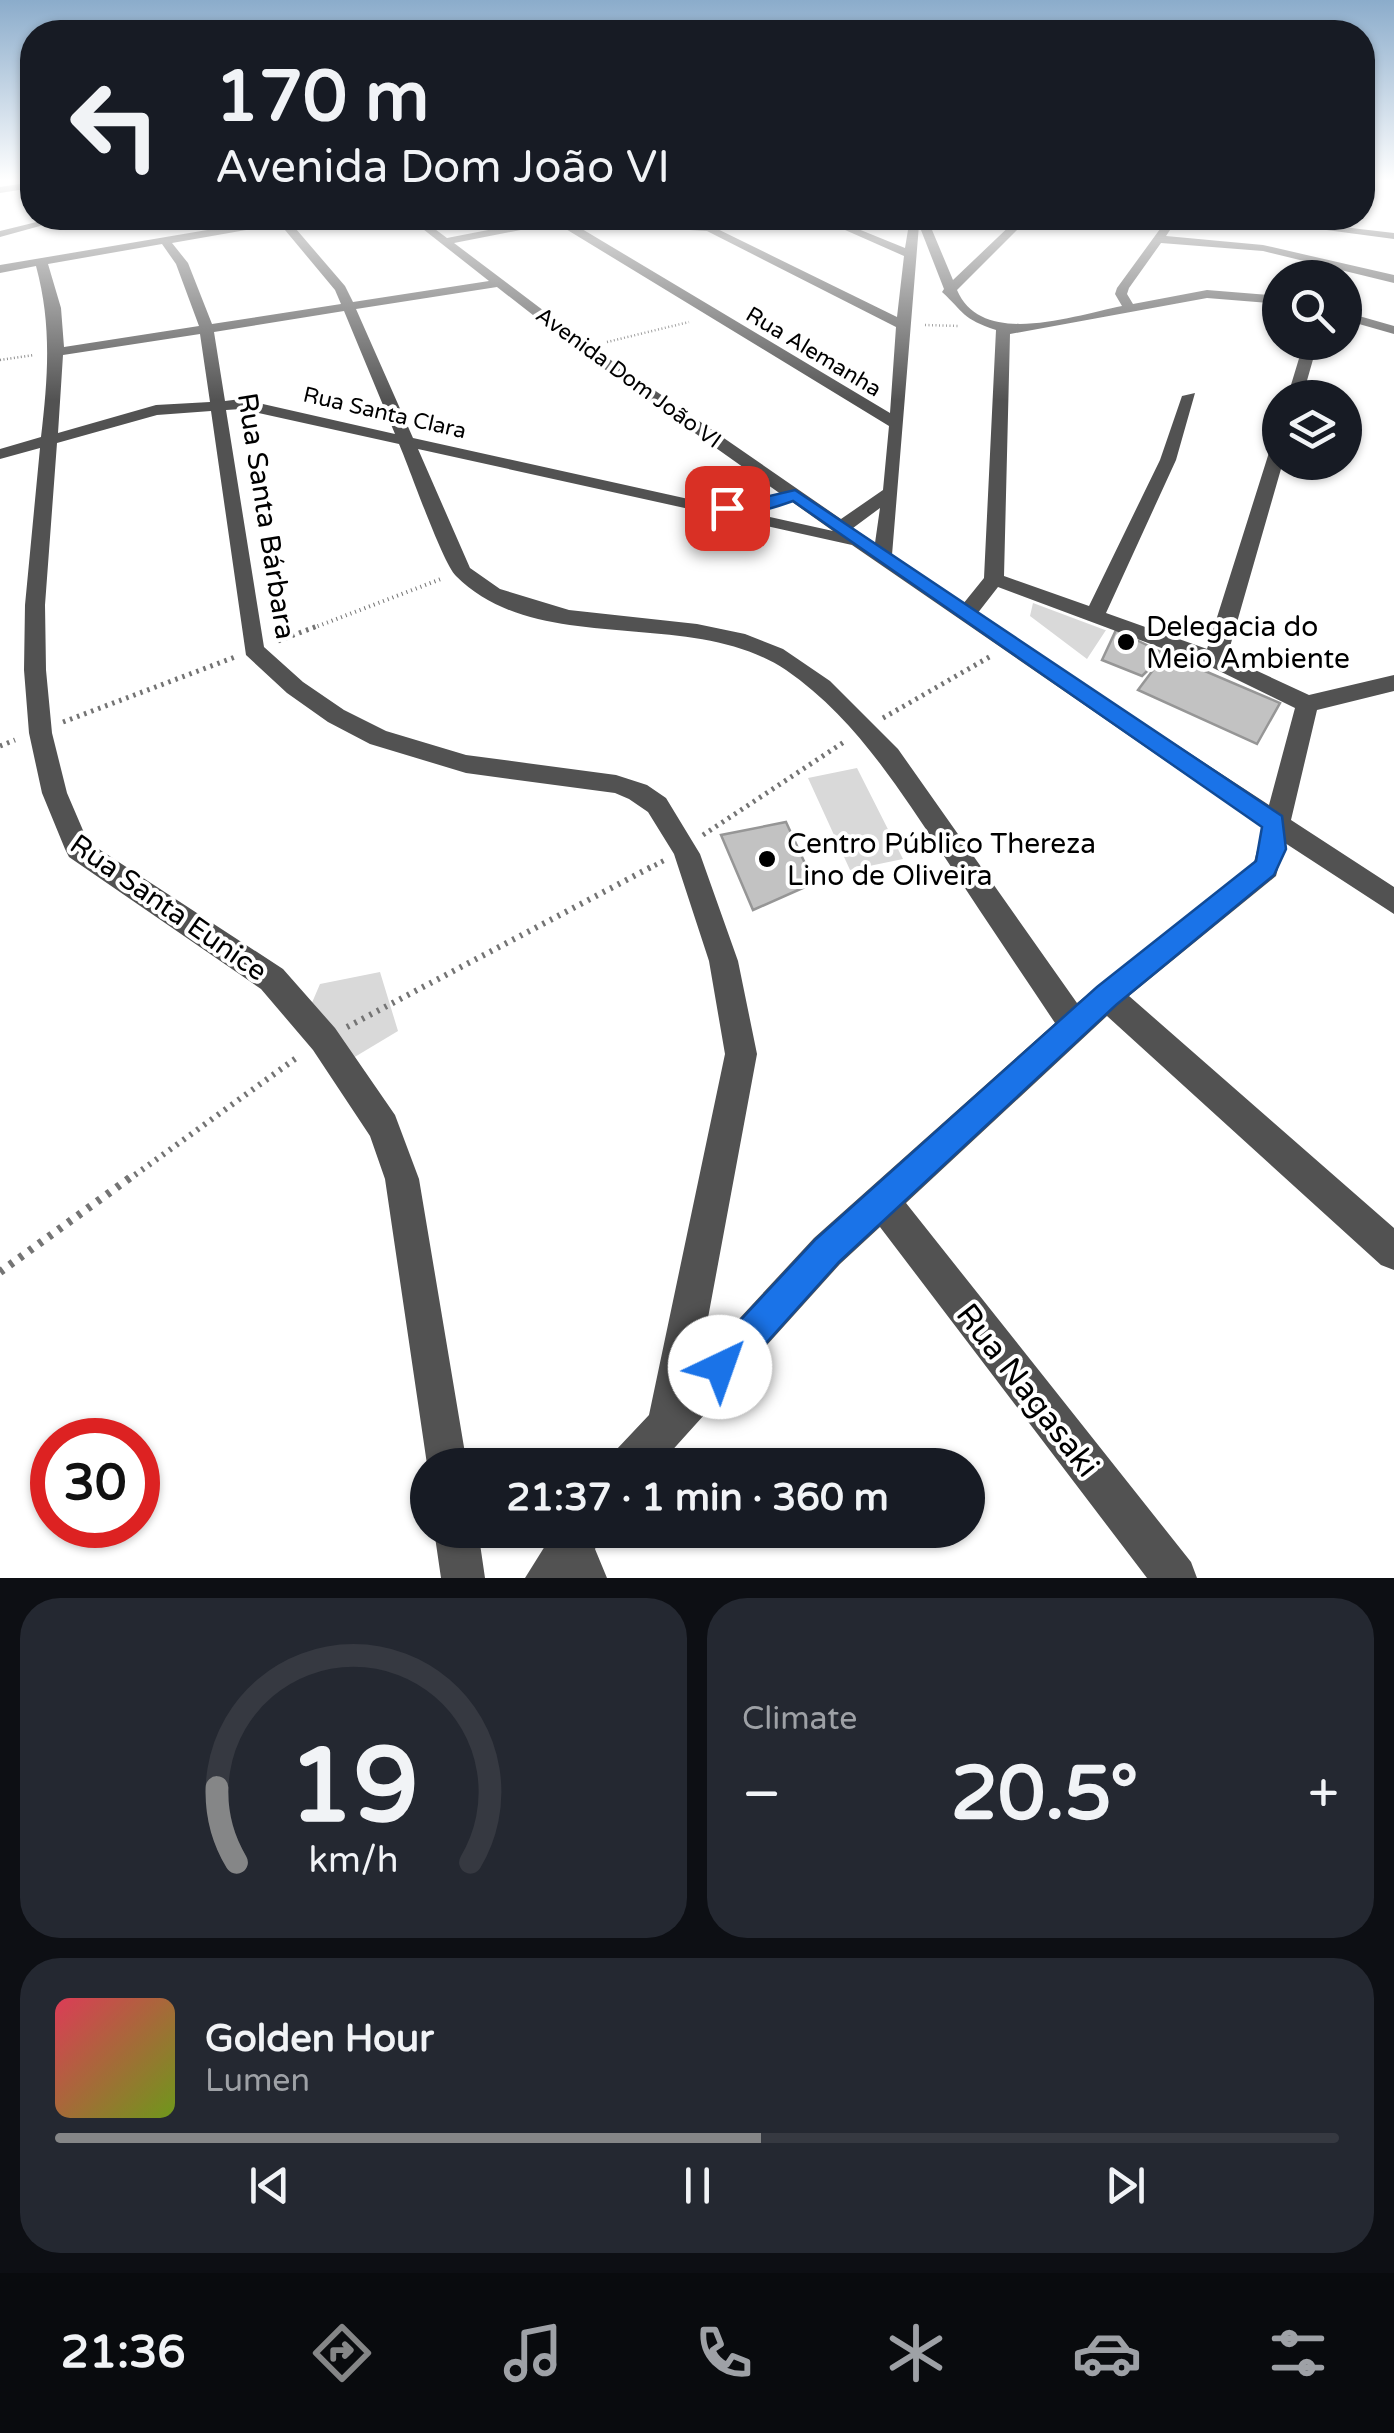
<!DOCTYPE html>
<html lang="en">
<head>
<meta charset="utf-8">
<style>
  body { margin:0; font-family:"Varela Round",sans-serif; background:#242831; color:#f1f3f6; height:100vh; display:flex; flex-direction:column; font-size:38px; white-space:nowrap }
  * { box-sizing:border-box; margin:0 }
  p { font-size:32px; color:#9ea1a6 }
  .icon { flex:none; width:55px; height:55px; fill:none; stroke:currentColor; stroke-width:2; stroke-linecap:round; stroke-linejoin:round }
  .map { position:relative; height:1578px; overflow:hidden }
  .side { display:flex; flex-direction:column; gap:20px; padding:20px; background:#0d0f14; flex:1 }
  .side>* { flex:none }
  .hud { position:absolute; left:20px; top:20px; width:1355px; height:210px; border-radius:40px; box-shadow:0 2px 8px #0004; background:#171b24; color:#f1f3f6; overflow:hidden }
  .buttons { position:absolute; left:1262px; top:260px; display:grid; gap:20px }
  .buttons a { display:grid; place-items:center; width:100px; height:100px; border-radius:50%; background:#171b24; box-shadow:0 2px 8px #0004; font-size:50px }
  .speed { position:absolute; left:30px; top:1418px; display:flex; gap:20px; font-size:50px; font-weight:700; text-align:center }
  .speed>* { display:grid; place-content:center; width:130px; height:130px; border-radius:50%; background:#171b24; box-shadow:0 2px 8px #0004; line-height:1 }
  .speed .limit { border:15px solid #d22; background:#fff; color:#111 }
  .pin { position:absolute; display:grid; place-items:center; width:85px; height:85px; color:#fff; margin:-42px; border-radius:20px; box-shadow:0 5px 15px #0006 }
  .me { position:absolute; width:110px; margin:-55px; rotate:42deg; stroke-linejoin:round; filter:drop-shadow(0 0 8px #0008) }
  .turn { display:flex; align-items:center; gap:35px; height:210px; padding:0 30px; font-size:45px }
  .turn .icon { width:130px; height:130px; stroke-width:2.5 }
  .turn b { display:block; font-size:70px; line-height:85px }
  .big { font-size:75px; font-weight:700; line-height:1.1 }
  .side .card { flex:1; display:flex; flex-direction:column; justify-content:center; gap:15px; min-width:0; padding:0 35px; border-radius:40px; background:#242831 }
  .side .dial { align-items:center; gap:0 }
  .dial svg { height:260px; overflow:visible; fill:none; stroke:#363941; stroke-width:7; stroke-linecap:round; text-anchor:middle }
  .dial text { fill:#f1f3f6; stroke:none }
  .song { display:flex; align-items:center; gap:30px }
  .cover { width:120px; height:120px; border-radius:15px; background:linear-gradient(135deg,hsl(350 70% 55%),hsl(80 70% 35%)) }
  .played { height:10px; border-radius:5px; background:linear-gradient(90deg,#858687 55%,#363941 55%) }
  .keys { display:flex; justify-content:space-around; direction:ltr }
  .heat { display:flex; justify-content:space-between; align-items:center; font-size:55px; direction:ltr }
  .side .tiles { flex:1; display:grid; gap:20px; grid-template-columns:1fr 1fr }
  .card:last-child { grid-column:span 2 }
  .trip { position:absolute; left:410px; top:1448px; width:575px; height:100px; border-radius:50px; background:#171b24; box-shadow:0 2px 8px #0004; font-weight:700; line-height:100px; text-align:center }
  .menu { display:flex; height:160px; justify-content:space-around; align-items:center; background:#090b0e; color:#9ea1a6 }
  .menu .icon { width:70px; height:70px }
  .menu .on { color:#858687 }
  .menu b { font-size:45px; color:#f1f3f6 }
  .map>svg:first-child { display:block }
  .green { fill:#d9d9d9 }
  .building { fill:#c2c2c2; stroke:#969696; stroke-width:2.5 }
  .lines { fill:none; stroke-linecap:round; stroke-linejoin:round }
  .path-far4 { stroke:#747474; stroke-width:2.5; stroke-dasharray:1 2.5; stroke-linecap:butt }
  .path-far3 { stroke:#747474; stroke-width:4; stroke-dasharray:1 4; stroke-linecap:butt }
  .path-far2 { stroke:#747474; stroke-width:5; stroke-dasharray:2.5 5; stroke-linecap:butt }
  .path-far1 { stroke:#747474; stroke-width:6; stroke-dasharray:2.5 6; stroke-linecap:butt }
  .path { stroke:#747474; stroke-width:8; stroke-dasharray:4 8; stroke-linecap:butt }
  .minor { fill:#525252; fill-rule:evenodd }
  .route { fill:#1a73e8; stroke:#114b97; stroke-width:2.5 }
  .poi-dot { fill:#000; stroke:#fff; stroke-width:4 }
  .labels { text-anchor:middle; stroke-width:8; stroke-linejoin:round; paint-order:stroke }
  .far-street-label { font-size:22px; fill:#000; stroke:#fff }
  .street-label { font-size:28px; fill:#000; stroke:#fff }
  .poi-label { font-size:28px; fill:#000; stroke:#fff; text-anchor:start }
  .near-street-label { font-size:32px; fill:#000; stroke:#fff }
</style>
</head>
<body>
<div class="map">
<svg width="1394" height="1578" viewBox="0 0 1394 1578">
  <rect width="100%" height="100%" fill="#fff"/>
  <path class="green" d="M1033,603L1105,630H1106L1087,659L1030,616Z
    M857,768L903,859L850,870L808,778Z
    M380,972L398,1031L348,1061L308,1012L320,984Z"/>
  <path class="building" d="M1116,630L1165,654L1142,676L1102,660Z
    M1165,654L1280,703L1257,744L1138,690Z
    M786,822L814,883L753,910L721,835Z"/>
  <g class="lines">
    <path class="path-far4" d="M925,325L959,326
      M607,342L689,322
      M0,360L34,355"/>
    <path class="path-far3" d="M313,628L441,579"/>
    <path class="path-far2" d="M278,641L320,625
      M883,718L991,656
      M63,722L235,657
      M0,746L15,740
      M703,835L844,742
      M648,869L665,860"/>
    <path class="path-far1" d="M347,1027L653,866
      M128,1180L299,1056"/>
    <path class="path" d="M0,1272L131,1177"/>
    <path class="minor" d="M32,182V188L0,193V187Z
      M53,218H69L0,237V231Z
      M279,218H300L290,222L345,286L353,302L489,281L409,218H420L447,238L549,218L692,224L690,221L695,218L897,317L904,256L818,218H831L905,248L910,218H927L953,280L1018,218H1029L957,290C982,349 1075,315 1122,306L1115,294L1117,288L1168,218H1178L1166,236L1263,245L1394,275V283L1263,251L1161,243L1129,288L1127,294L1133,304L1207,290L1280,296V304L1207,298L1010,334L1004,576L1089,606L1160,460L1182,396L1195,393L1176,460L1106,613L1207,649L1272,443L1280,438L1283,462L1227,657L1309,695L1394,675V691L1317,710L1291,820L1394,887V914L1285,843L1276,876L1129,996L1394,1228V1270L1381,1265L1107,1016L906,1203L1191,1562L1197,1578H1147L880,1227L840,1264L659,1465H610L616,1450L649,1415L725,1054L709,961L674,854L648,812L629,799L615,793L466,773L370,744L328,722L287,693L246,655L211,411L157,415L57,443L45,605L46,670L52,733L67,793L88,842L283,969L335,1028L395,1115L419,1179L467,1465H428V1471L385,1179L370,1136L313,1050L261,989L69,857L65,849L42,793L29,733L24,670L25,605L40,448L0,459V449L41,437C48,377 52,325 36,266L0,273V265ZM556,223L889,426L883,490L841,519L589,345L454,243ZM572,223L707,231L896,327L890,413ZM280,224L335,290L341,304L212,324L188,263L172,243ZM919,225L944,289L942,292C964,312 962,319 996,330L984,578L963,604L892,555ZM162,244L176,264L199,326L64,347L61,308L48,264ZM497,287L579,351L833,531L413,438L356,309ZM344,311L395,434L241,399L225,401L214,332ZM200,334L210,402L156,405L58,433L63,355ZM241,409L399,444C410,469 442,562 456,576C539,659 690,606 786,670C854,717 897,786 942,853C979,910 1017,966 1055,1023L814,1238L700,1361L757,1054L738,961L700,854L666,798L647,785L616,775L466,755L386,731L344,710L303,682L264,647L226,410ZM418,449L852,545L1263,828L1254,862L1077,1003L898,749L830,681L783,649L745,634L697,624L569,610L500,589L470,568ZM880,508L875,543L853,528ZM998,587L1207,665L1295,708L1269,805L977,614Z
      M1237,218H1265L1394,233V239Z
      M1345,312L1394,326V334L1345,320Z
      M1304,342H1318L1302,398H1287Z
      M434,1530H478L485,1578H441Z
      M555,1530H604L595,1549L607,1578H525Z"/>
  </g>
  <linearGradient id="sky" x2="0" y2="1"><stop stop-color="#8baccb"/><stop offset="0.45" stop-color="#fff"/><stop offset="1" stop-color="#fff" stop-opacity="0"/></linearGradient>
  <rect width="1394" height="401" fill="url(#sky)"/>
  <path class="route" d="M795,490L1282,816L1286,849L1274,875L1116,1005L839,1262L733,1380L720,1385L708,1380L703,1367L708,1355L816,1239L1097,987L1256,861L1262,827L793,501C773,508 738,521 719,508Z"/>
  <g class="poi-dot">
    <circle cx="1126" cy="642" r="10"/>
    <circle cx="767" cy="859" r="10"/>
  </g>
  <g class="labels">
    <g class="far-street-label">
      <text transform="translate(814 351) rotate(31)" y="8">Rua Alemanha</text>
      <text transform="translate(629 377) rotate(36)" y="8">Avenida Dom João VI</text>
      <text transform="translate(385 412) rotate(13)" y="8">Rua Santa Clara</text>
    </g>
    <g class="street-label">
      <text transform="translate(267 516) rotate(81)" y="10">Rua Santa Bárbara</text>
      <text transform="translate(169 907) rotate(35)" y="10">Rua Santa Eunice</text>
    </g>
    <g class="poi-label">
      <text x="1146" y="636">Delegacia do<tspan x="1146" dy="32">Meio Ambiente</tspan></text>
      <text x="787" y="853">Centro Público Thereza<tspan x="787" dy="32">Lino de Oliveira</tspan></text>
    </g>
    <g class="near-street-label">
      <text transform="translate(1028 1390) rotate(52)" y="11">Rua Nagasaki</text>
    </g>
  </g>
</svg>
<div class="buttons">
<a><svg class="icon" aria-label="search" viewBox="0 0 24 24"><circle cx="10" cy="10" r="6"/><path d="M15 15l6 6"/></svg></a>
<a><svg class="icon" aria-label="layers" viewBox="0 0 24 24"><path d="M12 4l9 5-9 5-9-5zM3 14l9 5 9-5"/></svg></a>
</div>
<div class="speed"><div class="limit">30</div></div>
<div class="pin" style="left:727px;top:508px;background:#d93025"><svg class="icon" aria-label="arrive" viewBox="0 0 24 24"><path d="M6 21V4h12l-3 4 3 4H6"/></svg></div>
<svg class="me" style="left:720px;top:1367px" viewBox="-20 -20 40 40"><circle r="19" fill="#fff"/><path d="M0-13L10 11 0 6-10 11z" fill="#1a73e8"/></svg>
<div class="trip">21:37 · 1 min · 360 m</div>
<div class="hud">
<div class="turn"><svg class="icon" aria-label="left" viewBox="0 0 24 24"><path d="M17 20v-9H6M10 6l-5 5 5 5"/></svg><div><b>170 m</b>Avenida Dom João VI</div></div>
</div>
</div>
<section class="side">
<div class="tiles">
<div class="card dial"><svg viewBox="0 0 100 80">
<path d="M14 69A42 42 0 1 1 86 69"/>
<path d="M14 69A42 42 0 0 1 8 46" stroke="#858687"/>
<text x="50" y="56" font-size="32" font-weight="700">19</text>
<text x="50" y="72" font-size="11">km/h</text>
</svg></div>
<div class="card"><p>Climate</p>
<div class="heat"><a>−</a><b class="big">20.5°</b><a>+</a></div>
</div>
<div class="card">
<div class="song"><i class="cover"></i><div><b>Golden Hour</b><p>Lumen</p></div></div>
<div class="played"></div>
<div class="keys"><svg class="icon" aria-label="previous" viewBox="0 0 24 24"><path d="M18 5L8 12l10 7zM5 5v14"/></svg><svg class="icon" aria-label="pause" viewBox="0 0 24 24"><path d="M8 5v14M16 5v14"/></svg><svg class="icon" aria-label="next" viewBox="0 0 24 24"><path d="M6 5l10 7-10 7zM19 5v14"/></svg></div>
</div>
</div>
</section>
<nav class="menu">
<b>21:36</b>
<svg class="icon on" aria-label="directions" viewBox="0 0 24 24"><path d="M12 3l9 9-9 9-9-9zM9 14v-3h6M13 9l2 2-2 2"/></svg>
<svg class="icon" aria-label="music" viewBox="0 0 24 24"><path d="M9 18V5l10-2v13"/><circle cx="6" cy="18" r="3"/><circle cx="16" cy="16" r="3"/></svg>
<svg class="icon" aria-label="phone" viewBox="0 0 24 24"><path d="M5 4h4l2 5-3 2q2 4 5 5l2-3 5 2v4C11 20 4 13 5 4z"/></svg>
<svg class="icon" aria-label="climate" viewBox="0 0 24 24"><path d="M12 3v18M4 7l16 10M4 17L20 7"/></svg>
<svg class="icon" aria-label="car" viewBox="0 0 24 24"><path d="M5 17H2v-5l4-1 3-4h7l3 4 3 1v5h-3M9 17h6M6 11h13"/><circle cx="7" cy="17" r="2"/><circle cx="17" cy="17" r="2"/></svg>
<svg class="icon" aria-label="filters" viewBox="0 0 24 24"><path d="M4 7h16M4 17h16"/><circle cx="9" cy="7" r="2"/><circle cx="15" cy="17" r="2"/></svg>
</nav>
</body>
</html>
